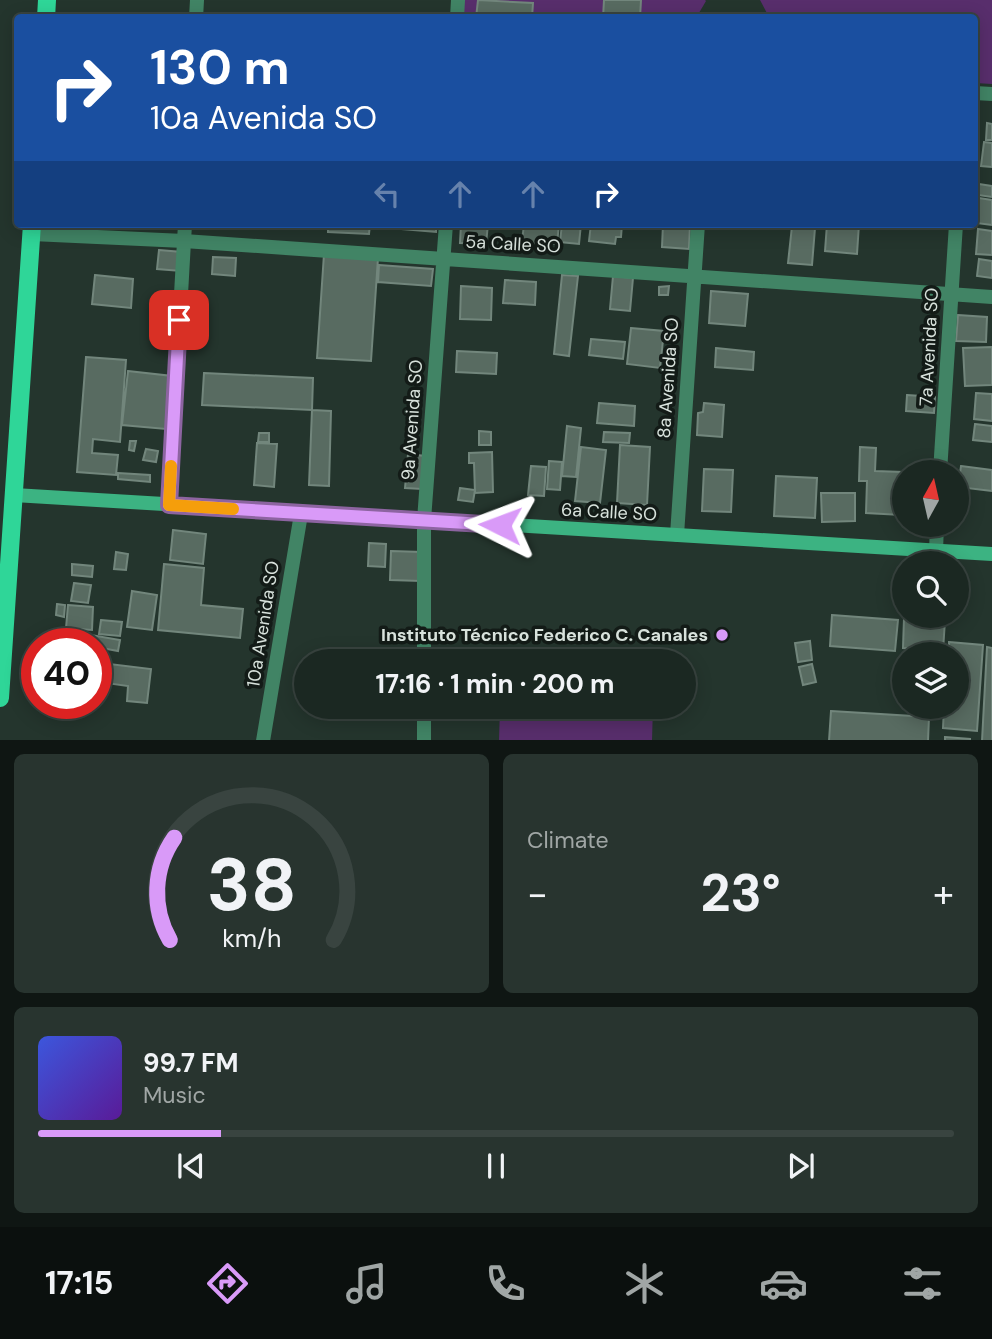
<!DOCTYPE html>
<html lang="en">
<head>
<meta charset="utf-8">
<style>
  body { margin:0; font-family:"DM Sans",sans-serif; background:#28342f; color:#f1f3f6; height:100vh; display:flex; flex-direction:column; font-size:26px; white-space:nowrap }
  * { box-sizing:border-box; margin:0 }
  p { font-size:23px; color:#a0a6a5 }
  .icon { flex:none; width:38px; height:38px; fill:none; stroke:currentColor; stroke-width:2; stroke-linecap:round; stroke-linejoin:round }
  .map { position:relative; height:740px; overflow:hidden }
  .drawer { display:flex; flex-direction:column; gap:14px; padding:14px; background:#0f1613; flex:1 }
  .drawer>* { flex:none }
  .hud { position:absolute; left:14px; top:14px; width:964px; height:214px; border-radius:7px; box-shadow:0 4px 18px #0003,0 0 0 2px #394440; background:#1a4fa0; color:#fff; overflow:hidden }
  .needle { width:46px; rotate:8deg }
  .fabs { position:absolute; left:892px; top:460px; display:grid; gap:14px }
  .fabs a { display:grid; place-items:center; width:77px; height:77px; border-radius:50%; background:#1b2822; box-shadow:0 4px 18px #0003,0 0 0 2px #394440; font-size:35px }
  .speed { position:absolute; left:21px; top:628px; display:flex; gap:14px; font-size:35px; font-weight:700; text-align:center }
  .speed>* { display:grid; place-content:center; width:91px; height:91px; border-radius:50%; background:#1b2822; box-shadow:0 4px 18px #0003,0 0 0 2px #394440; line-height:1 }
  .speed .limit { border:10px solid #d22; background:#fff; color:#111 }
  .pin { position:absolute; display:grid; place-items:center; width:60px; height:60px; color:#fff; margin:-30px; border-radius:14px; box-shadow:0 4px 10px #0006 }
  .me { position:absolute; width:77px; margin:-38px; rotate:273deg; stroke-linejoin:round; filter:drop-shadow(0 0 5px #0008) }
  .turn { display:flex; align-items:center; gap:24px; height:147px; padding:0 21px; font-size:32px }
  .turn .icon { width:91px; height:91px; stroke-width:2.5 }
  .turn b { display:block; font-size:49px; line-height:60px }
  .lanes { display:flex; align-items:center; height:66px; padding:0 21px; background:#0003; justify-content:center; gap:35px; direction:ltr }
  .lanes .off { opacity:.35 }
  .big { font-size:52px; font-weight:700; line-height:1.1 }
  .drawer .card { flex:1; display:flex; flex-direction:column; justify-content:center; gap:10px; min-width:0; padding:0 24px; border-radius:10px; background:#28342f }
  .drawer .dial { align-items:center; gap:0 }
  .dial svg { height:182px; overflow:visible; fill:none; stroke:#394440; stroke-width:7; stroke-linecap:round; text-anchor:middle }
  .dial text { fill:#f1f3f6; stroke:none }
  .song { display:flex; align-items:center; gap:21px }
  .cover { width:84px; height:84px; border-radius:10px; background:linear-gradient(135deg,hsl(230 70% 55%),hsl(270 70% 35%)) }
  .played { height:7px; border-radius:4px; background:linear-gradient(90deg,#d99af8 20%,#394440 20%) }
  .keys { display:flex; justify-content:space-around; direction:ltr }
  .heat { display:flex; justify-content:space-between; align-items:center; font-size:38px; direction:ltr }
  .drawer .tiles { flex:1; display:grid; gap:14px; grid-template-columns:1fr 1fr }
  .card:last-child { grid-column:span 2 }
  .trip { position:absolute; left:294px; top:649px; width:402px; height:70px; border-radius:35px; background:#1b2822; box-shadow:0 4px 18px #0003,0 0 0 2px #394440; font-weight:700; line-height:70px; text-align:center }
  .tabs { display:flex; height:112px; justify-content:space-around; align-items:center; background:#0b100e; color:#a0a6a5 }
  .tabs .icon { width:49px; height:49px }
  .tabs .selected { color:#d99af8 }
  .tabs b { font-size:32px; color:#f1f3f6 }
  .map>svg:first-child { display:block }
  .green { fill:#582e6c }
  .building { fill:#586b61; stroke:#72867c; stroke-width:2 }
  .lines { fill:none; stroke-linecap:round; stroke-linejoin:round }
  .street { stroke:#418465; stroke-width:14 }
  .secondary { stroke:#3cb382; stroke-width:14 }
  .primary { stroke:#2fd698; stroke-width:18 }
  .route-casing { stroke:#8d64a1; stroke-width:18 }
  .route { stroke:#d99af8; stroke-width:12 }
  .slow { stroke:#f59e0b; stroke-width:12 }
  .poi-dot { fill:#d99af8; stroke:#131b17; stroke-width:2.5 }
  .labels { text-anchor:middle; stroke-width:7; stroke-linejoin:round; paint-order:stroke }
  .street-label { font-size:18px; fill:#d8e2dc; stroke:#131b17 }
  .poi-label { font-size:18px; font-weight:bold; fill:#d8e2dc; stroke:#131b17; text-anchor:end }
</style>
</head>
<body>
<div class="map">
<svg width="992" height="741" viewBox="0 0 992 741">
  <rect width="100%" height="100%" fill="#24352d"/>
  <path class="green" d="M461,0H705L706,1L696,18L597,17L450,13Z
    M760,0H992V84L975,83V18L769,17Z
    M500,707H653L652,740H499Z"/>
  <path class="building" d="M478,0L533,3L532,18H476Z
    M604,0H641L640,18H603Z
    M987,123L992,124V140H986Z
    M984,142L992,143V167L981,166Z
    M979,184L992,186V197L978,195Z
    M979,198L992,200V225L976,223Z
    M328,224H370L369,234L328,232Z
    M402,224H436V232L402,229Z
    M461,224H488L486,244L460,243Z
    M524,224H559L557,244L522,242Z
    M562,224H581L579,244L560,242Z
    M591,224H622L621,237H616L615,244L589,241Z
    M663,224H690L689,249L662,247Z
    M827,224H859L857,254L825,251Z
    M792,226L815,228L812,265L788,263Z
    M978,229L992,231V255L976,254Z
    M159,250L182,252L181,271L157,269Z
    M324,254L378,258L371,361L317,358Z
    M213,257L236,258L235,276L212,274Z
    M979,259L992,261V278L977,276Z
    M379,265L433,269L431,286L378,282Z
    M95,275L133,279L131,308L92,304Z
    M562,275L578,276L569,356L554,354Z
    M613,276L633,278L630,311L610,309Z
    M505,280L536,282L535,305L503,303Z
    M461,286L492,288L491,320L460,319Z
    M669,286L668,295H659V287Z
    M711,291L748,294L745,326L709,323Z
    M958,315L987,317L986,342L956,341Z
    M631,328L664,331L660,368L627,364Z
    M591,339L625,342L623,359L589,355Z
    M992,347V385L965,386L963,348Z
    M716,348L754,352L753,370L715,367Z
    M457,351L497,353L496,374L456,372Z
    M86,357L126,360L120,442L93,439L92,453L118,455L116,475L77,472Z
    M128,371L172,376L166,429L122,425Z
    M204,373L313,378L312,410L202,405Z
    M976,393L992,394V421L974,419Z
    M907,395L935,397L934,413L906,411Z
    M599,403L635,406L634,426L597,423Z
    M704,403L724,405L722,437L697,435L698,413L703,412Z
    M312,410L331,411L329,486L309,485Z
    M975,424L992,426V442L973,440Z
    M567,426L581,428L576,477L562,476Z
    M479,431L491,432V445H479Z
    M604,432L630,433L629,443L603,442Z
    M259,433H269V442H258Z
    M130,441H136L134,451L129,450Z
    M257,443L277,444L274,487L254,485Z
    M620,445L650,447L647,505L617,503Z
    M581,447L606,450L600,503L575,501Z
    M860,447L876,448L875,471L903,472L901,515L866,513L867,481H859Z
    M146,449L158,451L156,462L143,460Z
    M492,452L493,492L475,493L474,463H469V453Z
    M408,454L425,456L422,489L405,488Z
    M549,461L562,462L560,490L547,489Z
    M531,466L546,467L544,496L528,495Z
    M961,466L992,470V491L958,487Z
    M704,469L733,470L731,512L702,511Z
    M118,473L150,475V482L118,479Z
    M776,476L817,478L815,518L774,516Z
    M460,488L475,490L473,502L458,500Z
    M821,493H855V521L822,522Z
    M173,530L206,534L203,564L170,560Z
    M369,543L386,544L385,567L368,566Z
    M391,551L422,552L421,581L390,580Z
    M116,552L128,554L126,570L114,569Z
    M72,564L93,566L92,577L72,575Z
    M164,564L204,568L201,605L243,609L240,638L158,630Z
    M74,583L91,585L88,603L71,601Z
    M132,591L157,595L152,630L127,627Z
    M57,604L65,605L64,617L56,615Z
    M68,605L93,607L92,630L66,628Z
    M832,615L898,620L895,651L830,646Z
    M904,618L945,620L943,651L903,648Z
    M101,620L122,622L120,636L99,634Z
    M85,634L120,640L118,651L96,647V644H83Z
    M810,641L812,660L798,662L795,643Z
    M949,642L983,645L977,731L943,728L944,707H957V654H949Z
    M987,647L992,648V741H982Z
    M101,663L151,669L147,703L127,701L128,686L99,682Z
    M812,664L816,682L803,685L799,667Z
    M831,711L929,717L928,741H829Z
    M945,737L970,739V741H945Z"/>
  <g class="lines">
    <path class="street" d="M196,18L197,0
      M457,18L458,0
      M975,93L992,94
      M32,234L184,241L992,297
      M940,472L956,224
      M169,505L185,224
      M677,535L698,224
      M936,551L937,525
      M424,662V520L446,224
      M263,741L301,514
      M424,741V707"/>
    <path class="secondary" d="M14,495L992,554"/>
    <path class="primary" d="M46,18L47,0
      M0,698L32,224"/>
  </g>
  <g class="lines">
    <defs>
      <path id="route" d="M179,320L169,505L500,525"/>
    </defs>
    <use href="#route" class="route-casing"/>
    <use href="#route" class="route"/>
    <path class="slow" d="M171,466L169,505L233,509"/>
  </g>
  <circle class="poi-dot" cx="722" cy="635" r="7"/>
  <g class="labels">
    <g class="street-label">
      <text transform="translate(513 244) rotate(3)" y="6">5a Calle SO</text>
      <text transform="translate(929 347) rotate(-87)" y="6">7a Avenida SO</text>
      <text transform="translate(668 378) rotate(-86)" y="6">8a Avenida SO</text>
      <text transform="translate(412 420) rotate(-86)" y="6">9a Avenida SO</text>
      <text transform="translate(609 512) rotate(3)" y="6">6a Calle SO</text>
      <text transform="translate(263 624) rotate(-81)" y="6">10a Avenida SO</text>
    </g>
    <g class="poi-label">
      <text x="708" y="641">Instituto Técnico Federico C. Canales</text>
    </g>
  </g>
</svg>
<div class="fabs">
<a><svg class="needle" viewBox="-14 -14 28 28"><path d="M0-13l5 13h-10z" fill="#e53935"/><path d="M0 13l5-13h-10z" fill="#a0a6a5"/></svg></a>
<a><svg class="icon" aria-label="search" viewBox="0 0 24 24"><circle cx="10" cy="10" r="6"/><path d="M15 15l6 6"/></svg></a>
<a><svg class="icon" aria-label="layers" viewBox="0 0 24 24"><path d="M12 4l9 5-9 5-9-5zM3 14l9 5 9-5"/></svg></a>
</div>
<div class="speed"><div class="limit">40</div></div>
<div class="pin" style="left:179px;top:320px;background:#d93025"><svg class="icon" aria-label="arrive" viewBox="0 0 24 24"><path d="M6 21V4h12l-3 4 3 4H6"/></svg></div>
<svg class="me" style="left:500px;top:525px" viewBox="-20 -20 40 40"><path d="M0-17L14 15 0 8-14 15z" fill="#d99af8" stroke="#fff" stroke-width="4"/></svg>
<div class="trip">17:16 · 1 min · 200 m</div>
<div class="hud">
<div class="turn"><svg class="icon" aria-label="right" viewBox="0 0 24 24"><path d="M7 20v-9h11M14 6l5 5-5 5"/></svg><div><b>130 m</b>10a Avenida SO</div></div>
<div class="lanes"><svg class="icon off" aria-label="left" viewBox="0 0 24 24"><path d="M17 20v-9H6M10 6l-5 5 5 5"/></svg><svg class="icon off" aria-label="ahead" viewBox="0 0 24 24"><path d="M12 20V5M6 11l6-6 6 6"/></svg><svg class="icon off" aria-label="ahead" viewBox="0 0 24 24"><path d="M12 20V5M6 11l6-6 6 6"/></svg><svg class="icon" aria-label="right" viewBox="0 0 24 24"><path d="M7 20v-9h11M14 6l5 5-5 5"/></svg></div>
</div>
</div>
<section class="drawer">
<div class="tiles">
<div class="card dial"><svg viewBox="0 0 100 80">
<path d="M14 69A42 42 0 1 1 86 69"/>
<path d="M14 69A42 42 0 0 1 16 24" stroke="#d99af8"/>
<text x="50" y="56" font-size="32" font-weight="700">38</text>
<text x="50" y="72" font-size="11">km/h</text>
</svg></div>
<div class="card"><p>Climate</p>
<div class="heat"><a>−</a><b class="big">23°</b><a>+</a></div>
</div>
<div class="card">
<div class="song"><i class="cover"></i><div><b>99.7 FM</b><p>Music</p></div></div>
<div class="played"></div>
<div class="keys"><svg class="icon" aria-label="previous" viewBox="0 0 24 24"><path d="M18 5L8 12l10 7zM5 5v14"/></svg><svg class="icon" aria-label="pause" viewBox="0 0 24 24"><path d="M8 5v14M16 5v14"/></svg><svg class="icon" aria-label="next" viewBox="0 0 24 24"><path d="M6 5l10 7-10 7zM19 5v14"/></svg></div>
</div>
</div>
</section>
<nav class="tabs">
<b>17:15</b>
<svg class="icon selected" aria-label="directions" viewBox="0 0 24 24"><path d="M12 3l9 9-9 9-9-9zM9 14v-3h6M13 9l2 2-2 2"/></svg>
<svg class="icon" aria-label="music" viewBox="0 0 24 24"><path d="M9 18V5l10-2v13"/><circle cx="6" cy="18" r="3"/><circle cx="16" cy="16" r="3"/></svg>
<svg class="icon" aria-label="phone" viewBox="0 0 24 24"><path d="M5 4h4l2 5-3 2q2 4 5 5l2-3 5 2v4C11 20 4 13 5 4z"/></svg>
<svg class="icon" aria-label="climate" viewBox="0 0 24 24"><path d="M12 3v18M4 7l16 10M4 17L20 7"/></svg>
<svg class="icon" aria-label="car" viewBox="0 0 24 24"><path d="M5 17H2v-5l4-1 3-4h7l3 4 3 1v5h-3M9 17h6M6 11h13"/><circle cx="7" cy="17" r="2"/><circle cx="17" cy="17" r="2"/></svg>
<svg class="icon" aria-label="filters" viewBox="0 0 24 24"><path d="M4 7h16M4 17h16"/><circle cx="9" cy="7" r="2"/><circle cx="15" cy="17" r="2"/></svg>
</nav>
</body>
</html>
